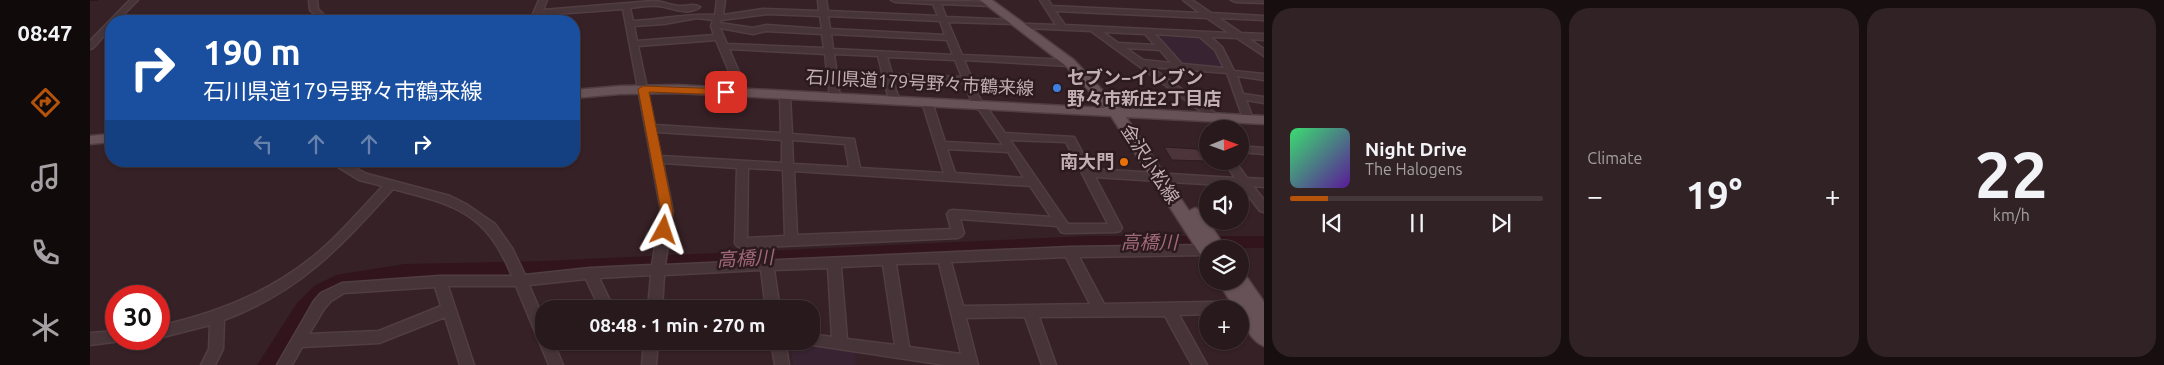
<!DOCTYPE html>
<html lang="en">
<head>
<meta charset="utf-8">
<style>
  body { margin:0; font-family:Ubuntu,"Noto Sans JP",sans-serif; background:#302225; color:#f1f3f6; height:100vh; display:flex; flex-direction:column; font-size:19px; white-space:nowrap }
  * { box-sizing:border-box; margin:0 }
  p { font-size:16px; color:#a5a0a3 }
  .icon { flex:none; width:28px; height:28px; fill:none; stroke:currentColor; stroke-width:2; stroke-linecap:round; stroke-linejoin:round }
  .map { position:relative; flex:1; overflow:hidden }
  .side { display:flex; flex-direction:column; gap:8px; padding:8px; background:#160e0f; width:900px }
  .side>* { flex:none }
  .top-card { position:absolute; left:15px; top:15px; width:475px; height:152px; border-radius:20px; box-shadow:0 1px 4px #0004,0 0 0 1px #44383b; background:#1a4fa0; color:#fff; overflow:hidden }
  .needle { width:32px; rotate:89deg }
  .controls { position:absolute; left:1109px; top:120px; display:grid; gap:10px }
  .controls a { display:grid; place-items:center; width:50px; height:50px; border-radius:50%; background:#28191c; box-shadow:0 1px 4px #0004,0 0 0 1px #44383b; font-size:25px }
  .speed { position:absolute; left:15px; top:285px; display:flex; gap:10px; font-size:25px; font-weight:700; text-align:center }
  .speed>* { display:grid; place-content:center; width:65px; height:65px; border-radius:50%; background:#28191c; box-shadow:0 1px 4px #0004,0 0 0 1px #44383b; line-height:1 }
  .speed .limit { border:8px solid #d22; background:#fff; color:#111 }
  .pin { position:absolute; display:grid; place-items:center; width:42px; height:42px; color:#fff; margin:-21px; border-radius:10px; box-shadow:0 2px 8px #0006 }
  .me { position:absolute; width:55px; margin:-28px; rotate:5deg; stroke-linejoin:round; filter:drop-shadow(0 0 4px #0008) }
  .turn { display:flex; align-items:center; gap:18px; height:105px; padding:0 15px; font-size:22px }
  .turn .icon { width:65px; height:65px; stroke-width:2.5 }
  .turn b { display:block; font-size:35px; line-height:42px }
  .lanes { display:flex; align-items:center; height:48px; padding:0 15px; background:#0003; justify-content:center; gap:25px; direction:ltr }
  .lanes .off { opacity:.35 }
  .big { font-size:38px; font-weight:700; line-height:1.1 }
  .side .card { flex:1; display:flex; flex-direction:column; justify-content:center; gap:8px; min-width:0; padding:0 18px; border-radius:20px; background:#302225 }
  .side .dial { align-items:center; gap:0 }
  .dial b { font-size:65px; line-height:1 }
  .song { display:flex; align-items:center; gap:15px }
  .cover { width:60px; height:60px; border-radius:8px; background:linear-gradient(135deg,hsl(140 70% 55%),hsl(270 70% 35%)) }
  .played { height:5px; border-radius:2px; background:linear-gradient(90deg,#b45309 15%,#44383b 15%) }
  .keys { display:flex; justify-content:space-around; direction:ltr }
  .heat { display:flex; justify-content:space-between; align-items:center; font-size:28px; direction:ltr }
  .side .tiles { flex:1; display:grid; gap:8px; grid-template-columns:repeat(3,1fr) }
  .trip { position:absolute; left:445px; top:300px; width:285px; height:50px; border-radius:20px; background:#28191c; box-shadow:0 1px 4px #0004,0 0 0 1px #44383b; font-weight:700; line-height:50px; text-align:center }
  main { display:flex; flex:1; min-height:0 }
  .menu { display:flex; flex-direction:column; width:90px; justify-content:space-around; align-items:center; background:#100a0b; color:#a5a0a3 }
  .menu .icon { width:35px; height:35px }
  .menu .current { color:#b45309 }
  .menu b { font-size:22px; color:#f1f3f6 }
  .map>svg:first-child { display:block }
  .green { fill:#372331 }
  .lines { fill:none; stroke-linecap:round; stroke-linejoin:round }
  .stream { stroke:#32151c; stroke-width:2 }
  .river { fill:#32151c; fill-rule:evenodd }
  .building { fill:#4d333a; stroke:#2d1c20 }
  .minor-casing { stroke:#503e42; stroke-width:3 }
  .major-casing { stroke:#503e42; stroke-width:3 }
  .minor { fill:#463439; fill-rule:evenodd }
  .major { fill:#675257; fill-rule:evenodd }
  .route { fill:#b45309; stroke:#753606 }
  .shop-dot { fill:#3f7fe0; stroke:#2b1a1e; stroke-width:2 }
  .food-dot { fill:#e8710a; stroke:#2b1a1e; stroke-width:2 }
  .labels { text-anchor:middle; stroke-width:5; stroke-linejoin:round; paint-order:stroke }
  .poi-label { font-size:18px; font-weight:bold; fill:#c3aeb3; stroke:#2b1a1e; text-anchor:start }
  .street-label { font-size:18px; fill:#c3aeb3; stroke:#2b1a1e }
  .water-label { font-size:19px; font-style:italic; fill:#a16978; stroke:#2b1a1e }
</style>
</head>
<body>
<main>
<nav class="menu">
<b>08:47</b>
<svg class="icon current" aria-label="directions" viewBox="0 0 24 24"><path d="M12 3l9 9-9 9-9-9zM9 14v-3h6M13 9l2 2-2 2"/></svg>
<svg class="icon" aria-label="music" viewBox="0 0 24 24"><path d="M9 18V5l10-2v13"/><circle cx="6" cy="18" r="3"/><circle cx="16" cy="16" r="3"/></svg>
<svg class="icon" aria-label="phone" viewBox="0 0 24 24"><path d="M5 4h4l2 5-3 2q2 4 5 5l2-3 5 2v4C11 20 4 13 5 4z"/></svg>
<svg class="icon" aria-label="climate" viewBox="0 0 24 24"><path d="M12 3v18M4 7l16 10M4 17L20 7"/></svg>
</nav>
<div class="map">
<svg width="1174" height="365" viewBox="0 0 1174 365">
  <rect width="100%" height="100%" fill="#362126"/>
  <path class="green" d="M1064,33L1110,36L1121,47L1134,69L1091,65Z
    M700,343L765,351L766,365H703Z"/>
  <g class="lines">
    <path class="stream" d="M0,0H7"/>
    <path class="river" d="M997,236H1174V248H997L452,275L314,278L250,288L236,296L219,313L188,365H167L207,303L224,286L246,275L314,264L452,261Z"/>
  </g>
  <path class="building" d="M1074,147L1107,149L1116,161L1082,160Z"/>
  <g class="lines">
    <defs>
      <path id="minor" d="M40,0H48L27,21H21V28L3,48L0,49V41Z
        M219,0H227L228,9L240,21H231L229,19L221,21H210L225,15L220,10Z
        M449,0H457L453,10L563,1C573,1 582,6 591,6C598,6 604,3 610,7C596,17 582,7 568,6C559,5 550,7 540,8L543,21C571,20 598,13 625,15L627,0H635L633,15L673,9L729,11L728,0H736L738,11L848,16L843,4L805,2L801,0L904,2L905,4L901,6L851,4L856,17L925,20L929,22L925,24L858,22L872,55L980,60L985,63L980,66L874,60L892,103L896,106L915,133L984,137L1001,169L1068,173L1074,177L1068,181L1005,177L1032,228L1030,231L1026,232L975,233L971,232L967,226L870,219L874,233L872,236L868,238L651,248L647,246L645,243L647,168L573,163L583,211L575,265L980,247L1116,245L1122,249H1118L1116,255L989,257L1014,304L1174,301V313H1150V309H1118V314L1089,315L1117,365H1102L1075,316L949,317L966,365H952L935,317L876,318L888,365H855L716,344L714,341H721V334L742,337L738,268L684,270L690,309H676L671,270L574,275L572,309H558L561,275L509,278L524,309H510L496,279L439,285L454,320V341H463L473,365H459L426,286H358L384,365H370L355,317L289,343L212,347L202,365H187L224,301L231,293L252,283L350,276H422C396,212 365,205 303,189C249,248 211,291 134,320L133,349L125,365H111L119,349L120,325L69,338V326C124,314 176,294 220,259C247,238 269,211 293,186L269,180L238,161H252L277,174L360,196L376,204L405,224L422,248L435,275L500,268L562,265L571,211L533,9L451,15L448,21H440ZM677,14L730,16L732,29L676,25L663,28L630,23L631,20ZM738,16L850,21L855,35L740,29ZM607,18L623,20L621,26L624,35L547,41L544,26L574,24ZM630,28L663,34L676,31L732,34L734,48L637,44ZM741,34L857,40L863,55L743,49ZM626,40L648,93L653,96L658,93L639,49L735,54L740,97L745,100L750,97L744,54L788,56L799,100L804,103L809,100L803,80L874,83L883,105L889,110L913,145L855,142L842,102L837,99L832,102L854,173L770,168L764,139L702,134L700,95L695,92L690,95L691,133L565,125L548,46ZM797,57L865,60L872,77L802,74ZM566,132L692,140V163L571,156ZM702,140L755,144L759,167L703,164ZM920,140L976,142L1018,224H978ZM857,149L918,152L934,178L865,173ZM658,168L693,170L695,236L657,238ZM704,171L940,186L961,217L863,210L859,211L857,214L861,229L707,235ZM976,257L1000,304L873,306L861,262ZM849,263L871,354L819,347L806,264ZM793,265L805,345L757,339L751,267ZM345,287L351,306L289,331L219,334L234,309L241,301L254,293Z
        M950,0H958L962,6L1110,13L1093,0H1102L1121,13L1174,16V20L1129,18L1151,33L1174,34V40L1159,39L1174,49V56L1147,38L1121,37L1132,47L1144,71L1174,74V80L1147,76L1153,94L1174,97V103L1156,100L1163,119L1162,121H1154L1137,73L1061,67L1129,116L1128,118H1120L1001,31L935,28V24H938L966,25ZM965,11L1117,18L1139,33L975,25ZM1013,32L1055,34L1065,45L1028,43ZM1065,34L1110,37L1125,50L1134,68L1092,64ZM1036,48L1070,50L1081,63L1053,60Z
        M1141,0H1174V3L1145,2Z
        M1150,146L1174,148V154L1150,152Z
        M1134,161H1145L1157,178L1174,179V187L1163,186L1174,200V212L1170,211L1151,186L1080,182L1074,178L1080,174L1145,178Z
        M26,331V339H32L31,341L0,345V333Z
        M554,341H568L566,365H552Z
        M681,341H695L699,365H685Z"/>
      <path id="major" d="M890,0H902L984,60L1029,108L1174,116V124L1036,117L1099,211L1105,208L1111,210L1136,249H1118V258L1112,257L1021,116L587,93L530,94L484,98V90L530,86L587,85L1015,108L976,66Z
        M21,134V142L0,144V136Z
        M1150,274L1156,276L1174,302V346C1162,342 1150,321 1150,309H1145L1128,281H1150Z"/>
    </defs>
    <use href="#minor" class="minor-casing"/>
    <use href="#major" class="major-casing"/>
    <use href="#minor" class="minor"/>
    <use href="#major" class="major"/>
  </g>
  <path class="route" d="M553,86L636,89L641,92L636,95L559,92L583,211L580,230L574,235L567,230L571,211L548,89Z"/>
  <circle class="shop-dot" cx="967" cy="88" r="5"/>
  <circle class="food-dot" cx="1034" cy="162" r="5"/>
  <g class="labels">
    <g class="poi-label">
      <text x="977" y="84">セブン−イレブン<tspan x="977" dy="21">野々市新庄2丁目店</tspan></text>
      <text x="1024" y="168" text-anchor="end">南大門</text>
    </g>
    <g class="street-label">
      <text transform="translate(830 83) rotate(3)" y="6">石川県道179号野々市鶴来線</text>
      <text transform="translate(1060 164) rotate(57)" y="6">金沢小松線</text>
    </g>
    <g class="water-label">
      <text x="1059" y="249">高橋川</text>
      <text transform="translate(655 258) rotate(-3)" y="7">高橋川</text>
    </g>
  </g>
</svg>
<div class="controls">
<a><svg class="needle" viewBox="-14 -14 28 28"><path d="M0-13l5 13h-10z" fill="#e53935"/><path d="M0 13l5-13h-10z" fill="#a5a0a3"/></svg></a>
<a><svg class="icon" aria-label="sound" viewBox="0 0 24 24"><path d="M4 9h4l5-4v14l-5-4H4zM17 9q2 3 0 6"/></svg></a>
<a><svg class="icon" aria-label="layers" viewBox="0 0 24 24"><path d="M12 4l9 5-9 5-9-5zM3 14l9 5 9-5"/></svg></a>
<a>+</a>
</div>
<div class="speed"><div class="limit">30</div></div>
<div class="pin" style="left:636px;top:92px;background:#d93025"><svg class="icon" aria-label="arrive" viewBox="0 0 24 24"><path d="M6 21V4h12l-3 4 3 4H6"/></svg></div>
<svg class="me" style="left:574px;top:230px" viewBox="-20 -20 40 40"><path d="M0-17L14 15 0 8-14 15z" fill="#b45309" stroke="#fff" stroke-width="4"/></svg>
<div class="trip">08:48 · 1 min · 270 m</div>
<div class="top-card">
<div class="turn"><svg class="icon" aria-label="right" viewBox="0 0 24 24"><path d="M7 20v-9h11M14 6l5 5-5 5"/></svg><div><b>190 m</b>石川県道179号野々市鶴来線</div></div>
<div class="lanes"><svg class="icon off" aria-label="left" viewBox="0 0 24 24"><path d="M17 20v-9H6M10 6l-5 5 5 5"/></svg><svg class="icon off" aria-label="ahead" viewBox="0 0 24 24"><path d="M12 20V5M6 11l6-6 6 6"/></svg><svg class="icon off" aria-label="ahead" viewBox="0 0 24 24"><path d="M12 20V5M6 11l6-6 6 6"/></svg><svg class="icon" aria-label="right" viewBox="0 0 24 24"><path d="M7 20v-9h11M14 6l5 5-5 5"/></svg></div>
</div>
</div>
<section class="side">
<div class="tiles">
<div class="card">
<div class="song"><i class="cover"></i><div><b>Night Drive</b><p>The Halogens</p></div></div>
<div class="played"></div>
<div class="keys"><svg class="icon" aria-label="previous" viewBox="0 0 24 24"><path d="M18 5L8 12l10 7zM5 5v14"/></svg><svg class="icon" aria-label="pause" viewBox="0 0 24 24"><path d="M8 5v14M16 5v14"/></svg><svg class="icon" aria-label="next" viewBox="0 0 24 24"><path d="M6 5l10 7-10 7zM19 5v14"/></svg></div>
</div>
<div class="card"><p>Climate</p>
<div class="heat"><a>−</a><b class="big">19°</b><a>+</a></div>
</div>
<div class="card dial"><b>22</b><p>km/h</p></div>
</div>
</section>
</main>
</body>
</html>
